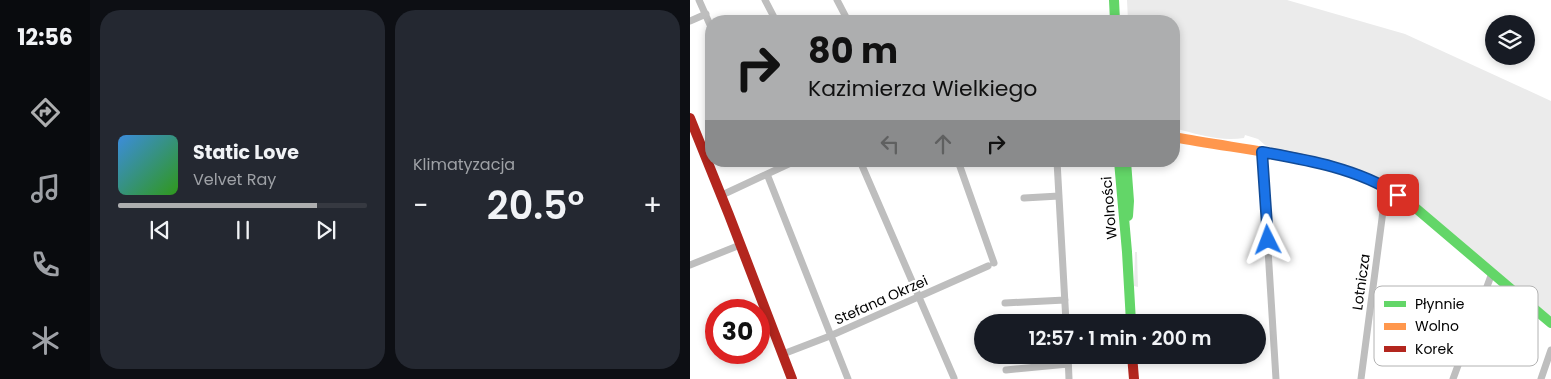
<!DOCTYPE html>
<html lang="pl">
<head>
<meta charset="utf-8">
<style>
  body { margin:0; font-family:Poppins,sans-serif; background:#242831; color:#f1f3f6; height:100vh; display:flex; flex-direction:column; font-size:19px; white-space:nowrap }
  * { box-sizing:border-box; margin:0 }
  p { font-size:16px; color:#9ea1a6 }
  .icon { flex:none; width:28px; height:28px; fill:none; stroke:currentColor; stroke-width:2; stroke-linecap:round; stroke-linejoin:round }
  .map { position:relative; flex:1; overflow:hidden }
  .sheet { display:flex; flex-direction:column; gap:10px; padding:10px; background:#0d0f14; width:600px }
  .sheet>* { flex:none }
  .hud { position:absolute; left:15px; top:15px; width:475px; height:152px; border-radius:20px; box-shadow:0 2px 8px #0003; background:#adaeaf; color:#111; overflow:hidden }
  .fabs { position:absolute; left:795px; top:15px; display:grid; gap:10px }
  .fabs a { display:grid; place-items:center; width:50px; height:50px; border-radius:50%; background:#171b24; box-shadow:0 2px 8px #0003; font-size:25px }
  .speed { position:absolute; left:15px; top:299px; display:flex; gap:10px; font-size:25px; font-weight:700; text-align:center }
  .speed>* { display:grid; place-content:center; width:65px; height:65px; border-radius:50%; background:#171b24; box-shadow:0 2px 8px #0003; line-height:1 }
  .speed .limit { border:8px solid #d22; background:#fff; color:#111 }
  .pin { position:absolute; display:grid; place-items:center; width:42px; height:42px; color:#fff; margin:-21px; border-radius:10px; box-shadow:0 2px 8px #0006 }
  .me { position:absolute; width:55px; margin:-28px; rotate:357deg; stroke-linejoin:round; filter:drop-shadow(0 0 4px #0008) }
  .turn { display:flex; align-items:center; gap:18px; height:105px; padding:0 20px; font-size:22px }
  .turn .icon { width:65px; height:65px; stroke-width:2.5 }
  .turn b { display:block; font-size:35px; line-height:42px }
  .lanes { display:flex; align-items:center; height:48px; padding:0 20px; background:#0003; justify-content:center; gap:25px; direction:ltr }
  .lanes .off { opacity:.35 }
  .big { font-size:38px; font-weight:600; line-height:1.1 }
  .sheet .tile { flex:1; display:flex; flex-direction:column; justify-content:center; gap:8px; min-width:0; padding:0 18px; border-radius:20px; background:#242831 }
  .song { display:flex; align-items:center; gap:15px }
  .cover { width:60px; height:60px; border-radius:8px; background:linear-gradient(135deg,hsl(210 70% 55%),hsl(110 70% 35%)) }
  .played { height:5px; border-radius:2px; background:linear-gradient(90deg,#adaeaf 80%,#363941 80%) }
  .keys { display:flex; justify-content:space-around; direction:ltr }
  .heat { display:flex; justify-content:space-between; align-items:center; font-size:28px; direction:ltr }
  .sheet .tiles { flex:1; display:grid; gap:10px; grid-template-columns:repeat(2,1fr) }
  .trip { position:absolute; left:284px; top:314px; width:292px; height:50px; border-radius:25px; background:#171b24; box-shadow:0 2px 8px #0003; font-weight:600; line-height:50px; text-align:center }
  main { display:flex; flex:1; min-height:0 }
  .tabs { display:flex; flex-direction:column; width:90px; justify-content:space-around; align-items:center; background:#090b0e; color:#9ea1a6 }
  .tabs .icon { width:35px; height:35px }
  .tabs .on { color:#adaeaf }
  .tabs b { font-size:22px; color:#f1f3f6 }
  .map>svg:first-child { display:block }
  .green { fill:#ebebeb }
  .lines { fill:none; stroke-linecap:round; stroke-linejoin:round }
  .street { stroke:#bebebe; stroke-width:7 }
  .fast { stroke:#63d668; stroke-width:10 }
  .slow { stroke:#ff974d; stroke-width:10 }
  .jam { stroke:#b3261e; stroke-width:10 }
  .route-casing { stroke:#114b97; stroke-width:12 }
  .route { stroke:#1a73e8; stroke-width:9 }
  .labels { text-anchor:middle; stroke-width:4.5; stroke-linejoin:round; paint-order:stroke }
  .street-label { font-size:14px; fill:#000; stroke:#fff }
  .key { fill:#fff; stroke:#b2b2b2; stroke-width:1 }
  .key-label { font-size:14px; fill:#000 }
</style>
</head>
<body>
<main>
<nav class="tabs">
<b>12:56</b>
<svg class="icon on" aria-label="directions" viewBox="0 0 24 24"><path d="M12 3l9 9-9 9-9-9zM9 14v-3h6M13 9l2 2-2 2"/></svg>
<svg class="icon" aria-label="music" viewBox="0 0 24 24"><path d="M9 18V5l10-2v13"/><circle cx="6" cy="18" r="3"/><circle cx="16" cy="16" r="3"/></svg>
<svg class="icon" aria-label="phone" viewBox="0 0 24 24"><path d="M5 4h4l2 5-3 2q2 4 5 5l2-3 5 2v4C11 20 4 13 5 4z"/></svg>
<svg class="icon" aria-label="climate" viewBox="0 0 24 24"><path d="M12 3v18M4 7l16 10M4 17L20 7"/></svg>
</nav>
<section class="sheet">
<div class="tiles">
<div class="tile">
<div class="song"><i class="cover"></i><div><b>Static Love</b><p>Velvet Ray</p></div></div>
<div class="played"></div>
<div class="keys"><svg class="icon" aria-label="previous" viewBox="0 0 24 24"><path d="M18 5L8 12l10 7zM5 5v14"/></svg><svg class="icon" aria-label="pause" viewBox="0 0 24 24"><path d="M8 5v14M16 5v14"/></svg><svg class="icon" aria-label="next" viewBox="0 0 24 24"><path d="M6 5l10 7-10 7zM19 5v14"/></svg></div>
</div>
<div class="tile"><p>Klimatyzacja</p>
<div class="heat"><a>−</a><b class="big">20.5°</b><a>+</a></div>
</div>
</div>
</section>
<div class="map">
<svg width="861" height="379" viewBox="0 0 861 379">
  <rect width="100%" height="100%" fill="#fff"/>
  <path class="green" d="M437,0H597L715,34L861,101V317L698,183L669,170L584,149L575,145L568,139L555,135L554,138C530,142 507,134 484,128V21H438Z
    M445,252H447L448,287L444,286Z"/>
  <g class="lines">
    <path class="street" d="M9,0L21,27
      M75,0L86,21
      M147,0L158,21
      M0,21L16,14
      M572,152L586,379
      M170,161L264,378
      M268,161L304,263
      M367,161L376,322
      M77,174L158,379
      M32,195L105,161
      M334,198L369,196
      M0,265L50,245
      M315,303L375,300
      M93,354L140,336L298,266
      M378,355L379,379
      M316,370L378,364
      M671,379L696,188
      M763,379L802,273
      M851,379L861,350"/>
    <path class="fast" d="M424,0L425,21
      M429,161L437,252L441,322
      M436,161L439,201L438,216
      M715,199L861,323"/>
    <path class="slow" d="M484,137C559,152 651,155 715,199"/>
    <path class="jam" d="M0,118L39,215L102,379
      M442,355L444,379"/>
  </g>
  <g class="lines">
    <defs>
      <path id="route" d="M578,240L572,152C618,160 669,169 708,195"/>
    </defs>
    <use href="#route" class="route-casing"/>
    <use href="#route" class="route"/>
  </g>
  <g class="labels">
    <g class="street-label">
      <text transform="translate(419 208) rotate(-95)" y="5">Wolności</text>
      <text transform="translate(671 282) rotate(-82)" y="5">Lotnicza</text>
      <text transform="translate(191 300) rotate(-24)" y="5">Stefana Okrzei</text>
    </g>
  </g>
  <rect x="684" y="286" width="164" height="80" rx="8" class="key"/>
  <rect x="694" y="301" width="22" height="6" fill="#63d668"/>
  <rect x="694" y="323" width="22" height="7" fill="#ff974d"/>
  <rect x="694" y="346" width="22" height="6" fill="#b3261e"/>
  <g class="key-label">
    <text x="725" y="309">Płynnie</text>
    <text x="725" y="331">Wolno</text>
    <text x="725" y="354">Korek</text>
  </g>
</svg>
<div class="fabs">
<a><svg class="icon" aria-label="layers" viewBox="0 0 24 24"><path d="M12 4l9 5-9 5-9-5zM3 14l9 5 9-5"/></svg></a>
</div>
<div class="speed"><div class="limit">30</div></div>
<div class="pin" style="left:708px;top:195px;background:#d93025"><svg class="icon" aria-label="arrive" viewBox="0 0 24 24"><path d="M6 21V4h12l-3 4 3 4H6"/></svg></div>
<svg class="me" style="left:578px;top:240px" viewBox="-20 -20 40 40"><path d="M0-17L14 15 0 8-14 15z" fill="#1a73e8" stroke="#fff" stroke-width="4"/></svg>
<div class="trip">12:57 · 1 min · 200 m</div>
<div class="hud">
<div class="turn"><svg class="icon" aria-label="right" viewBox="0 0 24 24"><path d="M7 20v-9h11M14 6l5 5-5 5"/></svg><div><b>80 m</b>Kazimierza Wielkiego</div></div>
<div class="lanes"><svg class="icon off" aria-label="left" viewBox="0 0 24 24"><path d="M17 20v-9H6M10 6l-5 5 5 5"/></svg><svg class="icon off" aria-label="ahead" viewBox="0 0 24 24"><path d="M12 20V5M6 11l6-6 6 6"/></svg><svg class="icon" aria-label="right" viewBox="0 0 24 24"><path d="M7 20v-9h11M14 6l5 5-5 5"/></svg></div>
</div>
</div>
</main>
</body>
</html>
